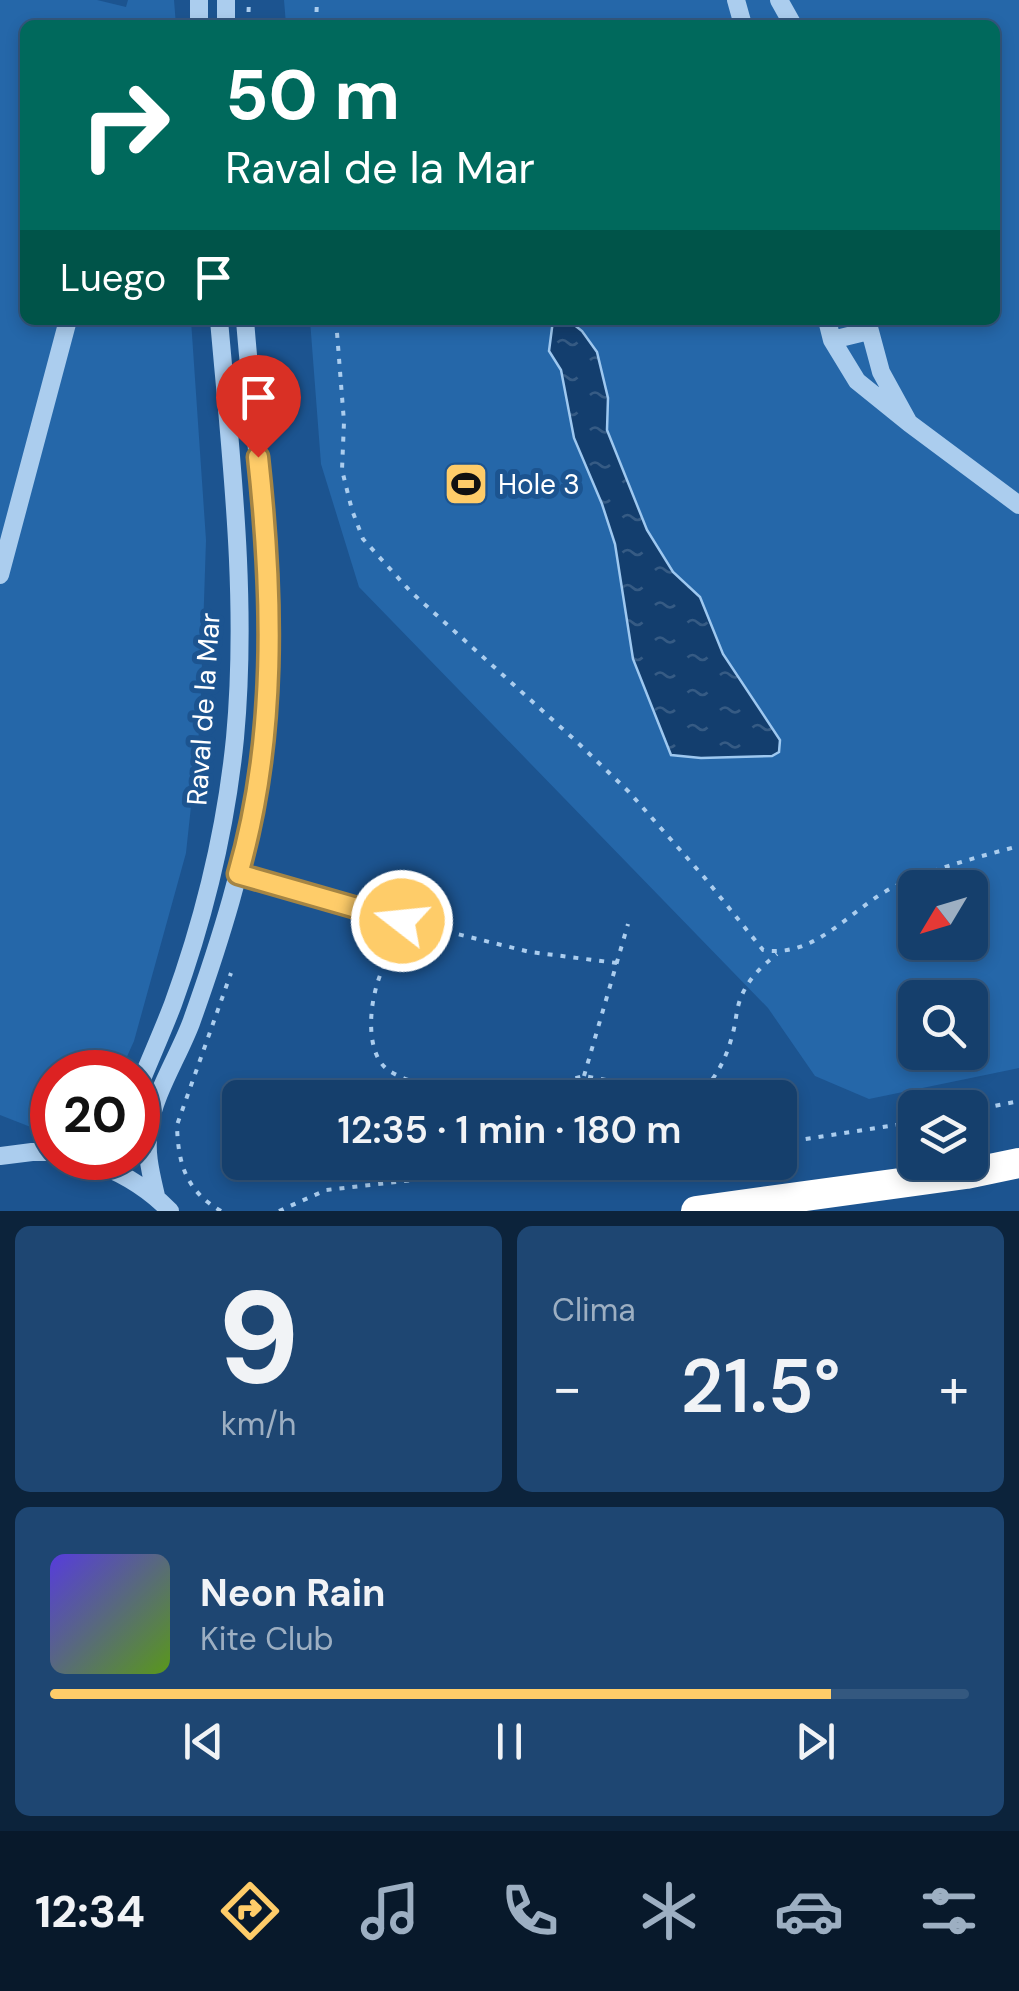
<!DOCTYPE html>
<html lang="es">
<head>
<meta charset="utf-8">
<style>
  body { margin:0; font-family:"DM Sans",sans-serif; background:#1e4672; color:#f1f3f6; height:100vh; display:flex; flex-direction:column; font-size:38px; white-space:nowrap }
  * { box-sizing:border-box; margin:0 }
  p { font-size:32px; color:#9dafc2 }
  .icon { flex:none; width:55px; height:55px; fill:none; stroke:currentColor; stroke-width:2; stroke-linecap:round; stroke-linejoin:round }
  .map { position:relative; height:1211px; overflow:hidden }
  .panel { display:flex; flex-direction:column; gap:15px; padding:15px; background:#0c233b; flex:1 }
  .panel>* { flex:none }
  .hud { position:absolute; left:20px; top:20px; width:980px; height:305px; border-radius:15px; box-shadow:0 5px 15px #0003,0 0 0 2px #34587f; background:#00695c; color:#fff; overflow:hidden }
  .needle { width:65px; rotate:232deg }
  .buttons { position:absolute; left:898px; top:870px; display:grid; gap:20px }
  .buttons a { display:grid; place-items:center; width:90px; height:90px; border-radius:15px; background:#153f6c; box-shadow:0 5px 15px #0003,0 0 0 2px #34587f; font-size:50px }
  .speed { position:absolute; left:30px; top:1050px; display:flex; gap:20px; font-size:50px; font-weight:700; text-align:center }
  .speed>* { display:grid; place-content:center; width:130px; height:130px; border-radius:50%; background:#153f6c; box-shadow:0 5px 15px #0003,0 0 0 2px #34587f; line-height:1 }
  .speed .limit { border:15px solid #d22; background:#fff; color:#111 }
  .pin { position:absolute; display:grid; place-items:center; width:85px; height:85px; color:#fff; margin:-102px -42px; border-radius:50% 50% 50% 0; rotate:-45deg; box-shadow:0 0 10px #0007 }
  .pin .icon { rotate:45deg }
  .me { position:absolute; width:110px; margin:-55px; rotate:286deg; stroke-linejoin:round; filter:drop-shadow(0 0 8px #0008) }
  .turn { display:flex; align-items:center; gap:35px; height:210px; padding:0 40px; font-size:45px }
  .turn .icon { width:130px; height:130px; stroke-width:2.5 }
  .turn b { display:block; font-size:70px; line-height:85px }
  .then { display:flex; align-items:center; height:95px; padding:0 40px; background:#0003; gap:20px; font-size:38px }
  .big { font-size:75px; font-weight:600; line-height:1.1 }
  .panel .widget { flex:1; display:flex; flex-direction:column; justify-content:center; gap:15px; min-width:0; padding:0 35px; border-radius:15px; background:#1e4672 }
  .panel .dial { align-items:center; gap:0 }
  .dial b { font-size:130px; line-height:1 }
  .song { display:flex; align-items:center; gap:30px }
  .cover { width:120px; height:120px; border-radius:15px; background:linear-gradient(135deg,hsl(250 70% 55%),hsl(90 70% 35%)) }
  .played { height:10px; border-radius:5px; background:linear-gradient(90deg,#fecc69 85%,#34587f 85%) }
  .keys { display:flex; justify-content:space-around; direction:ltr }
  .heat { display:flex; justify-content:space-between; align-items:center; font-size:55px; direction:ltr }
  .panel .tiles { flex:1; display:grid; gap:15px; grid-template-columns:1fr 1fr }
  .widget:last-child { grid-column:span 2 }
  .trip { position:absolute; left:222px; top:1080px; width:575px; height:100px; border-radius:15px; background:#153f6c; box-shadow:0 5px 15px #0003,0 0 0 2px #34587f; font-weight:600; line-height:100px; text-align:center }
  .dock { display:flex; height:160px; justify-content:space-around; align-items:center; background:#08192b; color:#9dafc2 }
  .dock .icon { width:70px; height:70px }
  .dock .current { color:#fecc69 }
  .dock b { font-size:45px; color:#f1f3f6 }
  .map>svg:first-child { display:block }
  .green { fill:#2567a9; fill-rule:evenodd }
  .water { fill:url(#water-ripples); stroke:#9ec8f0; stroke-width:2.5 }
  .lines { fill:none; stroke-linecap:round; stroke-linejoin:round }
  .path { stroke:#abcdee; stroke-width:4; stroke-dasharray:5 8; stroke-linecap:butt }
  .minor { stroke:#abcdee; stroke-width:18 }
  .highway { stroke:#fff; stroke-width:30 }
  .route-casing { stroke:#a58544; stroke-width:25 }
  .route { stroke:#fecc69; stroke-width:18 }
  .labels { text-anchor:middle; stroke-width:10; stroke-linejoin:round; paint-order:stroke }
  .poi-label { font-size:28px; fill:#fff; stroke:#1c5490; text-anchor:start }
  .street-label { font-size:28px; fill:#fff; stroke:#1c5490 }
</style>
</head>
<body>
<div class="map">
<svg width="1019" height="1211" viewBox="0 0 1019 1211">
  <defs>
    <pattern id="water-ripples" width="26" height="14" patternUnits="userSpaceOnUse" patternTransform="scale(2.5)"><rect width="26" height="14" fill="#133e6e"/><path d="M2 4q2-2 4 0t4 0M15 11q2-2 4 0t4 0" fill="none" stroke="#365b84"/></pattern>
  </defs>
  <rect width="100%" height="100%" fill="#1c5490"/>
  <path class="green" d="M0,0H97L126,7L128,0H174L176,25H25V320H191L206,540L200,722L186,853L134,1041L120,1072H52V1132L46,1133L0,1115Z
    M284,0H1019V1068L869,1099L815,1076L768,1008L359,587L321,464L310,320H995V25H286ZM915,888H970V942H915ZM915,998H970V1052H915Z"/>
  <path class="water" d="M553,320H568L582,331L597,352L608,398L607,430L647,530L673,572L700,597L723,654L780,740L779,752L772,756L701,758L671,755L633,659L615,544L602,504L574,438L561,370L549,351Z"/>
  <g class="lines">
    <path class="path" d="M248,25L249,0
      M316,25L317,0
      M336,320L344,422L342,470L352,510L363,539L411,592L576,741L629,792L704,877L763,950C819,959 853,904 900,884C939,867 978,857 1019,846
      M421,925L530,952L617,963
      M395,940C388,957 379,974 375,992C369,1016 367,1058 391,1072C418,1087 452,1092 481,1098
      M584,1076L628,924
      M500,1098L584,1076L628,1084L670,1098
      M695,1098C714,1082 726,1060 732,1036C736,1024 736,1009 741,997C749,978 761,967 777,954
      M970,1111L1019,1101
      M780,1143L915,1122
      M221,1211C186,1191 178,1164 177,1125L231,973
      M279,1211L326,1190L519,1168L603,1162"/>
    <path class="minor" d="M226,0V25
      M736,0L743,25
      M779,0L793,25
      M199,25V0
      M827,320L832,340L857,381L909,423L881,372L867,320
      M832,340L869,331
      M909,423L1019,505
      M0,575L68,320
      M238,874L403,921
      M138,1089C149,1061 162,1033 173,1004C204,919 226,828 235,738C248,599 231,458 219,320
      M0,1156L32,1152H52
      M83,1158C116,1170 145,1185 170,1211
      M156,1196C151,1174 145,1152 149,1129C153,1096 179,1055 191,1023C220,942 246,859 259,774C282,623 257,471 245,320"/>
    <path class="highway" d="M696,1211L966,1174L1019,1163"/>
  </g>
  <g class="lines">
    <defs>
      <path id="route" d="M258,457C273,594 277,740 238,874L402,921"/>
    </defs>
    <use href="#route" class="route-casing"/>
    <use href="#route" class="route"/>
  </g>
  <defs>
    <symbol id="stadium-square" viewBox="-11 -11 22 22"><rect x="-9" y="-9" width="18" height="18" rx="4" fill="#fecc69" stroke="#1c5490"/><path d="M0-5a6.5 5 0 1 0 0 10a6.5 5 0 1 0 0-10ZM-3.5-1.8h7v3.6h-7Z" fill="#111"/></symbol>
  </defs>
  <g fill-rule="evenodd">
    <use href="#stadium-square" x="441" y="459" width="50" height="50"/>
  </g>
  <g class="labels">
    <g class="poi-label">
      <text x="498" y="494">Hole 3</text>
    </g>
    <g class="street-label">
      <text transform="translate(203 709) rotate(-86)" y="10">Raval de la Mar</text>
    </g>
  </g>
</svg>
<div class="buttons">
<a><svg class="needle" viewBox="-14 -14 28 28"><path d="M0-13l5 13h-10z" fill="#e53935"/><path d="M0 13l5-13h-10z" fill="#9dafc2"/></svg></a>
<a><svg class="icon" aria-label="search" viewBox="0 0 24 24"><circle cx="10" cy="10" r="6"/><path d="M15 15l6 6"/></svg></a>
<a><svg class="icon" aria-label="layers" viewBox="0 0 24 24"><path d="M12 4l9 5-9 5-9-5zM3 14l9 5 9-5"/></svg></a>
</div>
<div class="speed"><div class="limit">20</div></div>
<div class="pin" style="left:258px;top:457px;background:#d93025"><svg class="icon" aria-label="arrive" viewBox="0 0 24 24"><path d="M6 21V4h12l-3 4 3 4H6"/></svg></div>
<svg class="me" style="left:402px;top:921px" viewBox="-20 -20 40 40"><circle r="17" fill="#fecc69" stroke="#fff" stroke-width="3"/><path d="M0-11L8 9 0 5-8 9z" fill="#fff"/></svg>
<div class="trip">12:35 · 1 min · 180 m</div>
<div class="hud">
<div class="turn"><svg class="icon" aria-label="right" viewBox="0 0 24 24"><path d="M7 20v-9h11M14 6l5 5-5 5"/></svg><div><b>50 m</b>Raval de la Mar</div></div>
<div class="then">Luego<svg class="icon" aria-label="arrive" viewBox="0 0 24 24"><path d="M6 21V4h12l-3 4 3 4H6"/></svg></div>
</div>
</div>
<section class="panel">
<div class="tiles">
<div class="widget dial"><b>9</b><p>km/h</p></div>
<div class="widget"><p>Clima</p>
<div class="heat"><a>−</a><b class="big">21.5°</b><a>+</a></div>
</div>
<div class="widget">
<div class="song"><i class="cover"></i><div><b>Neon Rain</b><p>Kite Club</p></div></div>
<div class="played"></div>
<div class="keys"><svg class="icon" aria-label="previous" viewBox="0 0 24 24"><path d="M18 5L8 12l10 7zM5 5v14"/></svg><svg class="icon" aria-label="pause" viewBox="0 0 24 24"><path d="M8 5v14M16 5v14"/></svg><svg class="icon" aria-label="next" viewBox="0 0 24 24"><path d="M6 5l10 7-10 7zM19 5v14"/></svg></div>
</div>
</div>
</section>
<nav class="dock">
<b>12:34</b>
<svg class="icon current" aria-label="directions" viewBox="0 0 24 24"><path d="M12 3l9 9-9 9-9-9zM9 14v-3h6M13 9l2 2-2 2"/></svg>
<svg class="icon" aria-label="music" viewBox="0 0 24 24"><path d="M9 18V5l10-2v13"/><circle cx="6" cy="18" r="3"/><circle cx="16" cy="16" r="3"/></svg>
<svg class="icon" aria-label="phone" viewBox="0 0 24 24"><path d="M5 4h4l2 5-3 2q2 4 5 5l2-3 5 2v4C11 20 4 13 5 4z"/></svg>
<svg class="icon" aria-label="climate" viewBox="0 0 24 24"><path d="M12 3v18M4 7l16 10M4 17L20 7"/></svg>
<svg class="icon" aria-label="car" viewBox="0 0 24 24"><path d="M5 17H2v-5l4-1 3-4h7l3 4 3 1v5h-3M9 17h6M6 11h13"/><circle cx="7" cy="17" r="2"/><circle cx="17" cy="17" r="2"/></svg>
<svg class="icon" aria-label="filters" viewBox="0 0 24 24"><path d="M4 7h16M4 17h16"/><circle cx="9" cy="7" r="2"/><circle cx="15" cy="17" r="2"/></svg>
</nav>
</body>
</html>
